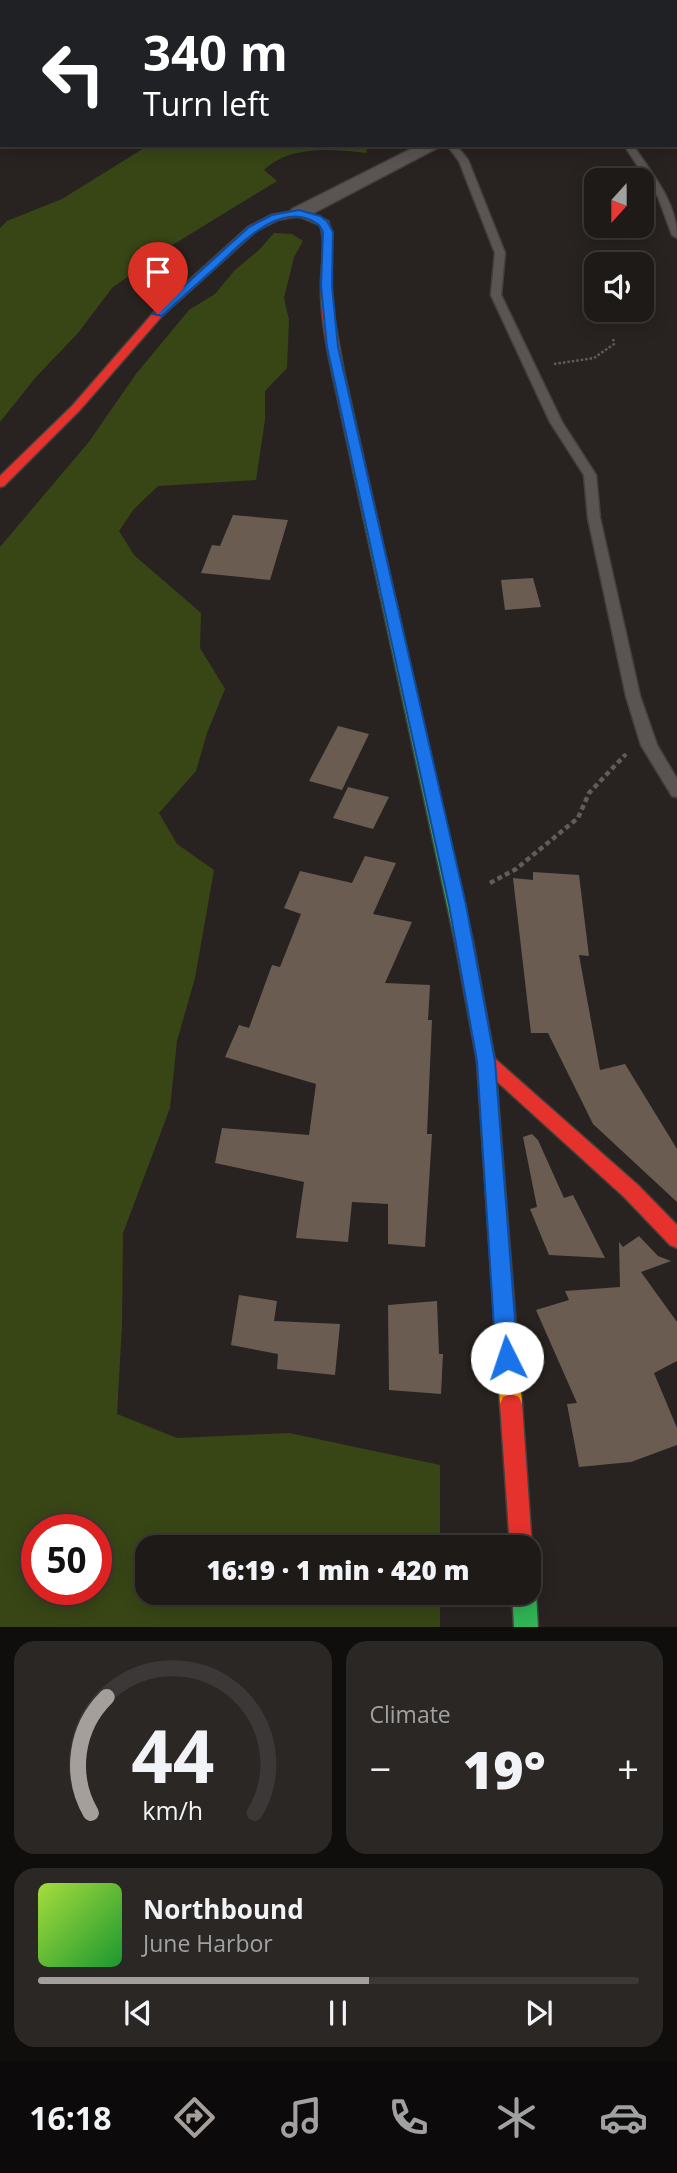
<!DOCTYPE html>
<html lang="en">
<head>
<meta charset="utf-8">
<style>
  body { margin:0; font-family:"Open Sans",sans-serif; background:#2b2725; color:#f1f3f6; height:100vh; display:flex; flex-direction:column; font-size:26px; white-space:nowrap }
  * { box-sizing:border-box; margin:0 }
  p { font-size:23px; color:#a1a1a2 }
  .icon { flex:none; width:38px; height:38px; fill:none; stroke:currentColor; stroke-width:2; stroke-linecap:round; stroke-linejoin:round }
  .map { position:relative; height:1627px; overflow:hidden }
  .drawer { display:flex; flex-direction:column; gap:14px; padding:14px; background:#100e0d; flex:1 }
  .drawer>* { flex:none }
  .top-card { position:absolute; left:0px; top:0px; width:677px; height:147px; box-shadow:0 4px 18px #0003,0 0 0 2px #3c3837; background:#202124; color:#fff; overflow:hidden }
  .needle { width:46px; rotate:201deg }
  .fabs { position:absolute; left:584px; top:168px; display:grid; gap:14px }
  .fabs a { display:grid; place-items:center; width:70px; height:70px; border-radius:14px; background:#1e1a18; box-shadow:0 4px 18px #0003,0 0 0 2px #3c3837; font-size:35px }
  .speed { position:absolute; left:21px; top:1514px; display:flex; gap:14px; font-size:35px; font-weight:700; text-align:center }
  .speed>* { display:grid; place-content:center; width:91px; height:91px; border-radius:50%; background:#1e1a18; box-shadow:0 4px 18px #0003,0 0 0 2px #3c3837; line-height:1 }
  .speed .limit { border:10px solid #d22; background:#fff; color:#111 }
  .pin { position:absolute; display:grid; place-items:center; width:60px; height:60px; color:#fff; margin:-72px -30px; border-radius:50% 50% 50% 0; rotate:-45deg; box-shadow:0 0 7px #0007 }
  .pin .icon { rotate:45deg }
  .me { position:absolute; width:77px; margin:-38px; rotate:356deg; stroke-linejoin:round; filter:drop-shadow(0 0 5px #0008) }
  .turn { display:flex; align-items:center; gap:24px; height:147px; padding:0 28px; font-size:32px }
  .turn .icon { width:91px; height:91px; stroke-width:2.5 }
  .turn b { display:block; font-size:49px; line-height:60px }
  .big { font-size:52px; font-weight:800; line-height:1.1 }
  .drawer .widget { flex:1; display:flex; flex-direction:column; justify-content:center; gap:10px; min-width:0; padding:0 24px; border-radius:21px; background:#2b2725 }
  .drawer .dial { align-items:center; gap:0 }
  .dial svg { height:182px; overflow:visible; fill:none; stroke:#3c3837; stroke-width:7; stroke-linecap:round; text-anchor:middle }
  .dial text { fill:#f1f3f6; stroke:none }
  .song { display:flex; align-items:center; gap:21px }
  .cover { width:84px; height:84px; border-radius:10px; background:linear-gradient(135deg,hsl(80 70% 55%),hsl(130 70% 35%)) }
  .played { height:7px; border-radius:4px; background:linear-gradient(90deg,#a59f9c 55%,#3c3837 55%) }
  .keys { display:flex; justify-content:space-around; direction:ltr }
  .heat { display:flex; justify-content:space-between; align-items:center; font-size:38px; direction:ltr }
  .drawer .tiles { flex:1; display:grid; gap:14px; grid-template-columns:1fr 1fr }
  .widget:last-child { grid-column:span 2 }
  .trip { position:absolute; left:135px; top:1535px; width:406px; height:70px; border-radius:21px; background:#1e1a18; box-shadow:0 4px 18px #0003,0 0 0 2px #3c3837; font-weight:800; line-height:70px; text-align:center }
  .dock { display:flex; height:112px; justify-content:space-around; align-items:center; background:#0c0a0a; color:#a1a1a2 }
  .dock .icon { width:49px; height:49px }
  .dock .active { color:#a59f9c }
  .dock b { font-size:32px; color:#f1f3f6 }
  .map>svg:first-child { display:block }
  .green { fill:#384616; fill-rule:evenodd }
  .building { fill:#6b5c52 }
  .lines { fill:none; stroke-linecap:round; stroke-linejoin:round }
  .lane-casing { stroke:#44403c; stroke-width:3 }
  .street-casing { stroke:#44403c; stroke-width:3 }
  .fast-casing { stroke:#44403c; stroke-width:3 }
  .slow-casing { stroke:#44403c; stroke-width:3 }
  .jam-casing { stroke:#44403c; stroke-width:3 }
  .path-far2 { stroke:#5f5c5a; stroke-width:2.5; stroke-dasharray:2.5 2; stroke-linecap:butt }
  .path-far1 { stroke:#5f5c5a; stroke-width:3.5; stroke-dasharray:4.5 2.5; stroke-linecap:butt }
  .path { stroke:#5f5c5a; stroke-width:4.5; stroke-dasharray:5 3.5; stroke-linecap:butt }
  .lane { fill:#5a5552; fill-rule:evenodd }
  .street { fill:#5a5552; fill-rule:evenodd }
  .fast { fill:#30b455; fill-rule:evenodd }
  .slow { fill:#ff9f0a; fill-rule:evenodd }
  .jam { fill:#e5322d; fill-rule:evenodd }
  .route { fill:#1a73e8; stroke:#114b97; stroke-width:2 }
</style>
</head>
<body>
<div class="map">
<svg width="677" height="1627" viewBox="0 0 677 1627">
  <rect width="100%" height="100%" fill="#282320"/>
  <path class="green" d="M149,145H366L367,153C333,149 290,145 264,170L277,181L166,249L112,288L78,333L36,377L0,422V228L7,221L62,199Z
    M274,233L292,234L303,241L294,257L284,298L289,320L287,368L265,391V420L256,480L158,486L134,509L119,531L134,555L201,613L200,648L225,689L207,733L196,771L159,813L177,844L214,870L195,978L177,1041L170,1108L123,1233L122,1325L117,1414L177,1438L289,1433L440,1465V1547H147V1592L440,1593V1627H0V547L88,443L136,374L189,310L215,294L235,270L259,250ZM37,1530H96V1589H37Z"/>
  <path class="building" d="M233,515L288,520L270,580L201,573L212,545L220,546Z
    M533,578L541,607L505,610L501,580Z
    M338,726L369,734L342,790L309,781Z
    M348,787L389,797L373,829L333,818Z
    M365,856L396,863L373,914L412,922L385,983L430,985L428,1020H432L427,1134H432L425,1247L388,1244V1204L352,1202L348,1242L296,1238L304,1182L215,1163L222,1128L309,1135L316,1084L225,1057L239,1025L249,1028L272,965L280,967L301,914L284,908L300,871L352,883Z
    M533,872L579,875L589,956L579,955L600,1070L625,1064L677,1149V1202L593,1124L548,1033H531L513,878L533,880Z
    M532,1134L538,1140L564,1198L573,1195L605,1258L549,1255L530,1209L537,1207L523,1137Z
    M639,1236L658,1256L671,1261L641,1272L677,1322V1361L654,1373L677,1428V1445L631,1462L579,1467L567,1404L577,1403L536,1310L569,1300L565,1291L620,1287L619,1242L623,1247Z
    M239,1295L277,1301L274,1321L340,1324L335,1375L277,1369L278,1354L231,1345Z
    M437,1301L439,1354H443L441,1394L389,1390L388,1305Z"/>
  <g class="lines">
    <defs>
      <path id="lane" d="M676,32H677V36H676Z
        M676,105H677V111H676Z
        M447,145H456L468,160L505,253L501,295L562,422L596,475L600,518L640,696L657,745L677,779V797L672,796L641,745L626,696L588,518L584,475L550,422L491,295L495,253L459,161Z
        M624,145H633C652,174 677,202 677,238L672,235L658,197Z"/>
      <path id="street" d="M443,0H459L460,2H444Z
        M419,145H443L306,217H292L289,213L292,209Z"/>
      <path id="fast" d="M338,369L344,372L473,942L470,947H458L455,942L332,372Z
        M528,1582L532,1584L536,1592L538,1627H514L512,1592H528Z"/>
      <path id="slow" d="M464,936L470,937L473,942L495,1061L522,1404L519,1411L511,1414L503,1411L500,1404L477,1061L455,942L458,937Z"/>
      <path id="jam" d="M299,210L328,221L331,230L332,306L344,372L342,374L332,372C326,345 321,318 321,290C320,269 327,246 320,225L298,216L278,220L256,231L162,316L80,410L4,486L0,487V476L72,406L154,312L248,227L271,215Z
        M486,1054L492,1056L638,1185L677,1225V1248L670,1245L624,1197L480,1066L477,1061L480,1056Z
        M511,1394L519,1397L522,1404L532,1547L528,1555V1547H510L500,1404L503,1397Z"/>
    </defs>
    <use href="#lane" class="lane-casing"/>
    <use href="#street" class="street-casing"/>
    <use href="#fast" class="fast-casing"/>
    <use href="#slow" class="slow-casing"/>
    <use href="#jam" class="jam-casing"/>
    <path class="path-far2" d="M554,0L556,2
      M554,364L594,358L614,344L613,338"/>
    <path class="path-far1" d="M624,757L626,754"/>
    <path class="path" d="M490,883L516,869L578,818L589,793L625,755"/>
    <use href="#lane" class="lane"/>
    <use href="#street" class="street"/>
    <use href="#fast" class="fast"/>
    <use href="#slow" class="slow"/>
    <use href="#jam" class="jam"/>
  </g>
  <path class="route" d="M299,210L320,216L327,221L333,232L332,286L338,347L466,905L495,1061L518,1358L515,1365L507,1368L500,1365L496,1358L477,1061L449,905L327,347L321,286L323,232L319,225C282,197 240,245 214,269C197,284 179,300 162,316L153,314L249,227L272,215Z"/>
</svg>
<div class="fabs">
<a><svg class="needle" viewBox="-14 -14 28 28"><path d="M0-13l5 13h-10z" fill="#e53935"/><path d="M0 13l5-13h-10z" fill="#a1a1a2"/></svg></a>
<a><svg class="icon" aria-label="sound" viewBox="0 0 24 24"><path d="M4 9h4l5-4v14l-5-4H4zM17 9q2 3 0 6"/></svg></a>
</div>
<div class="speed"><div class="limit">50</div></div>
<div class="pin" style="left:158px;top:314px;background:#d93025"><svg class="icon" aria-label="arrive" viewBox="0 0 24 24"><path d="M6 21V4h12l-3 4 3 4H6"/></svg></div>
<svg class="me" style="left:507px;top:1358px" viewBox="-20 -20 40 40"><circle r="19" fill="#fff"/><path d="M0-13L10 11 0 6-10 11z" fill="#1a73e8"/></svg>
<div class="trip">16:19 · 1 min · 420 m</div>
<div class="top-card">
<div class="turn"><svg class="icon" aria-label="left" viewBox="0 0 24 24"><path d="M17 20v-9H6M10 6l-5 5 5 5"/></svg><div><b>340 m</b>Turn left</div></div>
</div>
</div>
<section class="drawer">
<div class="tiles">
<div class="widget dial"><svg viewBox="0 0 100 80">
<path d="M14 69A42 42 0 1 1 86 69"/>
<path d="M14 69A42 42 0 0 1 21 18" stroke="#a59f9c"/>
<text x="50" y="56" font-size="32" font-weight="700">44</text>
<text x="50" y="72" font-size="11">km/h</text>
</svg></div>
<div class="widget"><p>Climate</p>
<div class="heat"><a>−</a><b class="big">19°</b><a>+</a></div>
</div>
<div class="widget">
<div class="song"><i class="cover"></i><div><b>Northbound</b><p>June Harbor</p></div></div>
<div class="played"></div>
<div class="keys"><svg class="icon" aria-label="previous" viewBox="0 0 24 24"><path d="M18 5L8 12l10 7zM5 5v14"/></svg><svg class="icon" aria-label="pause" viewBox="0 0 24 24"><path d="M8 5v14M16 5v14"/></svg><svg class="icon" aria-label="next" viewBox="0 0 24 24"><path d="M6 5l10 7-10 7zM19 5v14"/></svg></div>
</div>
</div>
</section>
<nav class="dock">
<b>16:18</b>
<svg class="icon active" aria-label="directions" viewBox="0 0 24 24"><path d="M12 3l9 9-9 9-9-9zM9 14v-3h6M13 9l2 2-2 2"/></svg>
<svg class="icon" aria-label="music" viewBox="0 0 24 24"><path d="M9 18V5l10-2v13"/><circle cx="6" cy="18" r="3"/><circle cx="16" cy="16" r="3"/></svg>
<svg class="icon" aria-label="phone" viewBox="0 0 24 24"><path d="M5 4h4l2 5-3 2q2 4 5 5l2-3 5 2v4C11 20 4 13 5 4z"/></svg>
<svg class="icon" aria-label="climate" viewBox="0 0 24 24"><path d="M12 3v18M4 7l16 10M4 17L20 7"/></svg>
<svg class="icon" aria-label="car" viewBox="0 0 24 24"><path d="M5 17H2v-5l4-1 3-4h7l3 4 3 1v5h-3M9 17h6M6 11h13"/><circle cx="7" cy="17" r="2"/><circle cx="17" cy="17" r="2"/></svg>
</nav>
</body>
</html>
